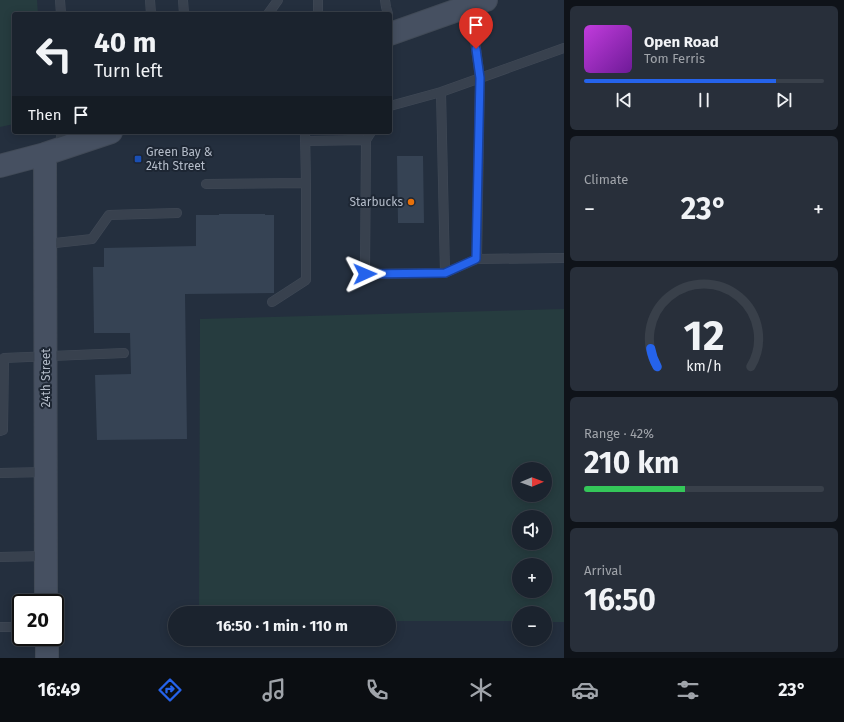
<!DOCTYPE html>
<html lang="en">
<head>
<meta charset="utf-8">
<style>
  body { margin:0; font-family:"Fira Sans",sans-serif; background:#282f3a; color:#f1f3f6; height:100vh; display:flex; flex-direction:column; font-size:15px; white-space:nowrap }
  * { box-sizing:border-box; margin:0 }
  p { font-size:13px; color:#a0a4aa }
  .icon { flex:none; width:22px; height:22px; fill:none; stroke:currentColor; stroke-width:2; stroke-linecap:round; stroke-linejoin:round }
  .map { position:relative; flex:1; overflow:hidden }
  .drawer { display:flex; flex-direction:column; gap:6px; padding:6px; background:#0f1319; width:280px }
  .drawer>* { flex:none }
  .hud { position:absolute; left:12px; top:12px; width:380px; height:122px; border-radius:4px; box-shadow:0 2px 10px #0003,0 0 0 1px #39404a; background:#1b232e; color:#f1f3f6; overflow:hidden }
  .needle { width:26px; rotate:89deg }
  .fabs { position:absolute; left:512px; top:462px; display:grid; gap:8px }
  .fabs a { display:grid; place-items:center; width:40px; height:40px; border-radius:50%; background:#1b232e; box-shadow:0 2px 10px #0003,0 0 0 1px #39404a; font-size:20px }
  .speed { position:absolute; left:12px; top:594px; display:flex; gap:8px; font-size:20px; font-weight:700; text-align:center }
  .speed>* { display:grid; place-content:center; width:52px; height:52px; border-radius:50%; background:#1b232e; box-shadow:0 2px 10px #0003,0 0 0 1px #39404a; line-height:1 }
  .speed .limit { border:2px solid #111; border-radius:6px; background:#fff; color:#111 }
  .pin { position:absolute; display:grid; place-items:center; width:34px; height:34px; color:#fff; margin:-41px -17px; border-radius:50% 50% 50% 0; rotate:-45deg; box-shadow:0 0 4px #0007 }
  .pin .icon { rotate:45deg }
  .me { position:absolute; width:44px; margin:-22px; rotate:89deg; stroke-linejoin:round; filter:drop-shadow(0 0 3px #0008) }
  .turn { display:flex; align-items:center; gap:14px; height:84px; padding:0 16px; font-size:18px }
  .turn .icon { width:52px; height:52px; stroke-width:2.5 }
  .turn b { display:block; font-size:28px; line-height:34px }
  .then { display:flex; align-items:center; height:38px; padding:0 16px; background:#0003; gap:8px; font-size:15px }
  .big { font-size:30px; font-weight:700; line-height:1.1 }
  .drawer .card { flex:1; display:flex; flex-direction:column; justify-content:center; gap:6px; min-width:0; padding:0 14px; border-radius:6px; background:#282f3a }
  .drawer .dial { align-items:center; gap:0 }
  .dial svg { height:104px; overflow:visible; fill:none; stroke:#39404a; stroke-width:7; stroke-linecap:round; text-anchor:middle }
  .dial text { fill:#f1f3f6; stroke:none }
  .song { display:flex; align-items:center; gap:12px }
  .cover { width:48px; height:48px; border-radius:6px; background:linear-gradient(135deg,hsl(290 70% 55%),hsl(280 70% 35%)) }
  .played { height:4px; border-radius:2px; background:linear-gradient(90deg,#2563eb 80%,#39404a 80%) }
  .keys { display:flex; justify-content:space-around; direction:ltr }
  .heat { display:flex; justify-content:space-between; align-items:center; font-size:22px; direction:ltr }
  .charge { height:6px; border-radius:3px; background:linear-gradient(90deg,#34c759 42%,#39404a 0) }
  .trip { position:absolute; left:168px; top:606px; width:228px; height:40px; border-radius:20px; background:#1b232e; box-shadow:0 2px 10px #0003,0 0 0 1px #39404a; font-weight:700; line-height:40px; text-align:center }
  .tab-bar { display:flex; height:64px; justify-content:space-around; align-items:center; background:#0b0e12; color:#a0a4aa }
  .tab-bar .icon { width:28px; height:28px }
  .tab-bar .active { color:#2563eb }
  .tab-bar b { font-size:18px; color:#f1f3f6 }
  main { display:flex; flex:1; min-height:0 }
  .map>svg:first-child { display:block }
  .green { fill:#263c3f; fill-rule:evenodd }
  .building { fill:#364354 }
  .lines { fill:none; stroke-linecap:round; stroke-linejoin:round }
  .lane-casing { stroke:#414a57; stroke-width:10 }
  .secondary-casing { stroke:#414a57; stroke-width:24 }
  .lane { stroke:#38414e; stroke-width:9 }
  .secondary { stroke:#465061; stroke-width:22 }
  .route-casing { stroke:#184099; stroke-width:10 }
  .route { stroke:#2563eb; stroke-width:7 }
  .transit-dot { fill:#1a4fb4; stroke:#1d2633; stroke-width:1.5 }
  .food-dot { fill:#e8710a; stroke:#1d2633; stroke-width:1.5 }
  .labels { text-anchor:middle; stroke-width:4; stroke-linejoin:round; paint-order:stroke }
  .poi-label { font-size:12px; fill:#b4bcc9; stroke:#1d2633; text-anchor:start }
  .street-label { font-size:12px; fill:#b4bcc9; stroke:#1d2633 }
</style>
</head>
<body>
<main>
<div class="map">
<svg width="564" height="658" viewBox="0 0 564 658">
  <rect width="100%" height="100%" fill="#242f3e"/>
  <path class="green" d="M0,0H37L38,14H14V124L0,127Z
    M564,309V622H545V613H519V621H389V613H199L200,319ZM519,469H545V495H519ZM519,517H545V543H519ZM519,565H545V591H519Z"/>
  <path class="building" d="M397,156H423L424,223H398Z
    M219,214H265V215H274V293L185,294L187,439L97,440L95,375L131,374L130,333H94L93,267H104V248L196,246V215H219Z"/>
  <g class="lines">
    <defs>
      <path id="lane" d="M60,0L61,14
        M150,0L151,14
        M183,0L184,14
        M318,0V14
        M385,0L386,7L388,14
        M464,8L474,34L480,78L477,259L564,258
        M268,14L278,0
        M441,92L445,273
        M390,106L441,92L564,48
        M61,132L62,149
        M371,132L366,140L365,274L445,273L477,259
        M305,141L366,140
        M206,184L306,183
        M46,244L92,239L109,215L177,213
        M272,302L306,280V183L305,132
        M0,431L3,430L4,358L124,353
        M0,473L46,472
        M0,557L46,556
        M0,627H21"/>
      <path id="secondary" d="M390,34L486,0
        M45,154L46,603
        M0,166L45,154L111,132
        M47,637V658"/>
    </defs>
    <use href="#lane" class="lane-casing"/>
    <use href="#secondary" class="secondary-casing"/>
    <use href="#lane" class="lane"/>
    <use href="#secondary" class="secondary"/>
  </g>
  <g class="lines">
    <defs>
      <path id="route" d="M365,274L445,273L476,259L480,78L476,49"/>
    </defs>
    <use href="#route" class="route-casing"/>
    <use href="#route" class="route"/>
  </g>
  <rect class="transit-dot" x="134" y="155" width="8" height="8" rx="2"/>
  <circle class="food-dot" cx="411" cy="202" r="4"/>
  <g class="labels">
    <g class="poi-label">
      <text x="146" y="156">Green Bay &amp;<tspan x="146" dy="14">24th Street</tspan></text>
      <text x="403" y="206" text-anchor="end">Starbucks</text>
    </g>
    <g class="street-label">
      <text transform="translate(46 378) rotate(-90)" y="4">24th Street</text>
    </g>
  </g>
</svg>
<div class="fabs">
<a><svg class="needle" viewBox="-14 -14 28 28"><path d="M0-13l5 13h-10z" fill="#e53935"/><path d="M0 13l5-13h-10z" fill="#a0a4aa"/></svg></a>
<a><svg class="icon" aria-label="sound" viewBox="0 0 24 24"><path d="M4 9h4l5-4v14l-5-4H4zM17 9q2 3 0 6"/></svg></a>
<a>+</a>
<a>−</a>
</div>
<div class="speed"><div class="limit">20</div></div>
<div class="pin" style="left:476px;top:49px;background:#d93025"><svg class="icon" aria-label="arrive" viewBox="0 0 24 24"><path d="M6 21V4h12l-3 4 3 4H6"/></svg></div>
<svg class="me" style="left:365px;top:274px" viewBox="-20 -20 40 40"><path d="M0-17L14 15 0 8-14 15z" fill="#2563eb" stroke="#fff" stroke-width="4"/></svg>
<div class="trip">16:50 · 1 min · 110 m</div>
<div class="hud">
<div class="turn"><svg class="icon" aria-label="left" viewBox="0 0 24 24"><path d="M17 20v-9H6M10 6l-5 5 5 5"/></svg><div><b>40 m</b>Turn left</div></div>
<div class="then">Then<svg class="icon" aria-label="arrive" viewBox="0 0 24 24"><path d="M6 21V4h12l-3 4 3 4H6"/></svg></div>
</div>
</div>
<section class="drawer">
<div class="card">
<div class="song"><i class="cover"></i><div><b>Open Road</b><p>Tom Ferris</p></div></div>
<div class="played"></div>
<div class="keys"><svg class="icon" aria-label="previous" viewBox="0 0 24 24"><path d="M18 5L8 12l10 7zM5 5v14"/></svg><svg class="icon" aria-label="pause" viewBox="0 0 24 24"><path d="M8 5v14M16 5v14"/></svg><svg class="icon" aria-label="next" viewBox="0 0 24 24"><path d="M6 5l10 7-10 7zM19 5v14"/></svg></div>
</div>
<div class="card"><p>Climate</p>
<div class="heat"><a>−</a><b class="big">23°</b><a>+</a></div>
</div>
<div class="card dial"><svg viewBox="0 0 100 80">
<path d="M14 69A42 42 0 1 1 86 69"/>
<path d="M14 69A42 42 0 0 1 9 55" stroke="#2563eb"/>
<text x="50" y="56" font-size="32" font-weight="700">12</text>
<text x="50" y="72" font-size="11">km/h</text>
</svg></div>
<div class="card"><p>Range · 42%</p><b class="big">210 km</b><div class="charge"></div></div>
<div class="card"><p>Arrival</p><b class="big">16:50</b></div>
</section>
</main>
<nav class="tab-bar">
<b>16:49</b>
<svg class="icon active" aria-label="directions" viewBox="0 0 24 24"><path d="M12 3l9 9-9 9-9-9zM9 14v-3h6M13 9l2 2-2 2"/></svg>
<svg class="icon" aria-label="music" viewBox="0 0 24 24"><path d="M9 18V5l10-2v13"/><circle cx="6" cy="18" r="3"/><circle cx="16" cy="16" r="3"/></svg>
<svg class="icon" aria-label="phone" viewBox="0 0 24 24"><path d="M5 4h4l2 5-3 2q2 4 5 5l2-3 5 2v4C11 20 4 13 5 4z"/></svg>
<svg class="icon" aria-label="climate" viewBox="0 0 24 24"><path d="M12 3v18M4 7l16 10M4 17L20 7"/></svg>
<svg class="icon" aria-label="car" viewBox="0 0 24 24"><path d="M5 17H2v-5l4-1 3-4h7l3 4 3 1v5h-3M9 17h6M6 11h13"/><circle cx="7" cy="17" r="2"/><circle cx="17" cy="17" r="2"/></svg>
<svg class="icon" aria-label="filters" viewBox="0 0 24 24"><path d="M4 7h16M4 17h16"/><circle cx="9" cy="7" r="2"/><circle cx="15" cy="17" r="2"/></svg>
<b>23°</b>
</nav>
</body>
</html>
